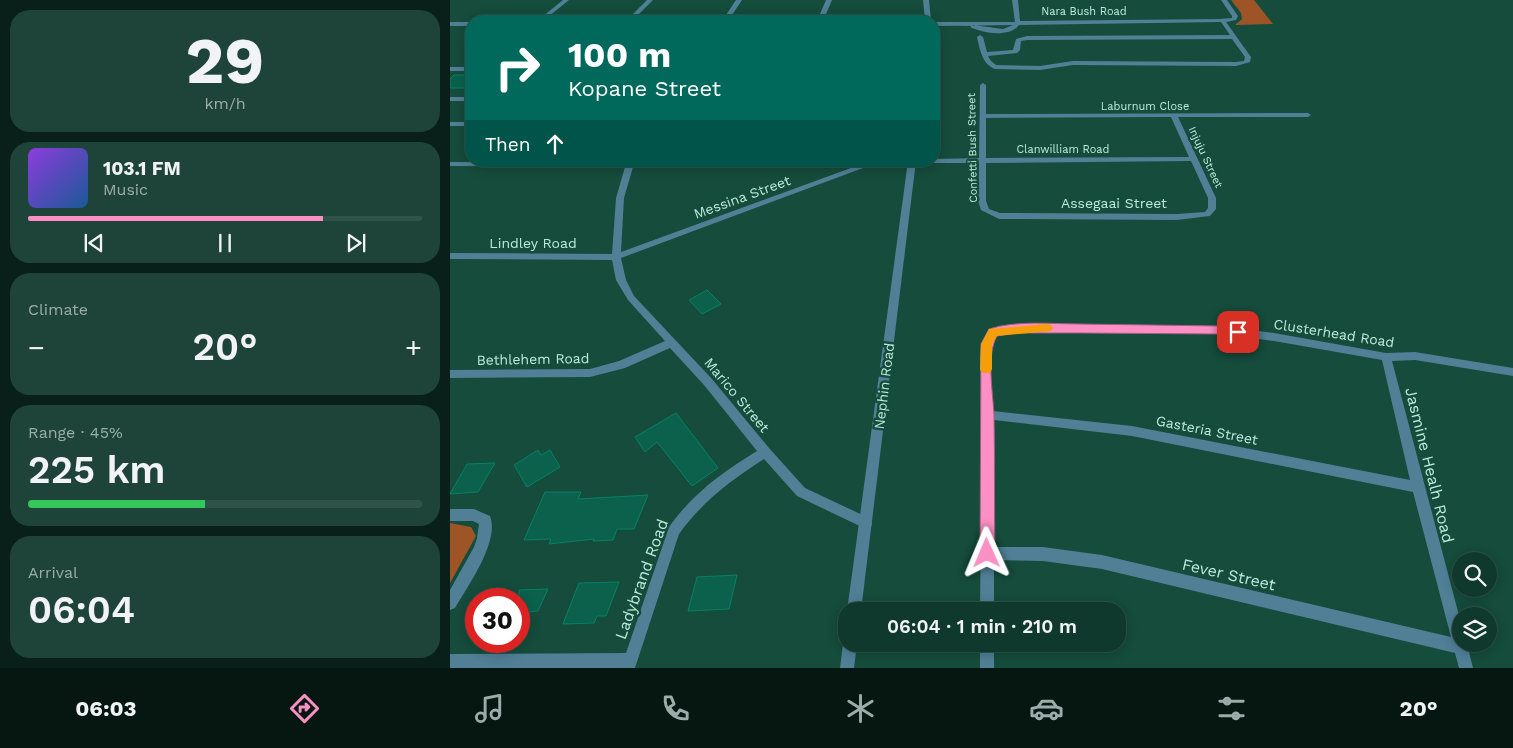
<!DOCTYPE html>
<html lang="en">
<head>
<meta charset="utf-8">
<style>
  body { margin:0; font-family:"Work Sans",sans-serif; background:#1e4439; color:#f1f3f6; height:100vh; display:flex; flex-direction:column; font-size:19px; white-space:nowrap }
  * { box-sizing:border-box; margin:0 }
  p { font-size:16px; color:#9cacaa }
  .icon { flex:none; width:28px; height:28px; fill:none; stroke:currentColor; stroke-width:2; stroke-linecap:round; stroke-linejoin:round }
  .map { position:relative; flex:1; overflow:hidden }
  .sheet { display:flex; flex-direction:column; gap:10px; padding:10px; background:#091f19; width:450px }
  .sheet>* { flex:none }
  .guide { position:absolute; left:15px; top:15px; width:475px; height:152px; border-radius:20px; box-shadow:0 2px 12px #0003,0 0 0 1px #305349; background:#00695c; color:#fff; overflow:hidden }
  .fabs { position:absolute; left:1002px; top:552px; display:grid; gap:10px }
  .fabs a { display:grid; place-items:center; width:45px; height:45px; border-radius:50%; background:#10392d; box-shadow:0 2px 12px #0003,0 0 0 1px #305349; font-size:25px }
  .speed { position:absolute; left:15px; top:588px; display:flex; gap:10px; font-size:25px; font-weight:700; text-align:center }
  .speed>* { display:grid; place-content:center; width:65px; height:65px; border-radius:50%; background:#10392d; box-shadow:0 2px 12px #0003,0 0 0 1px #305349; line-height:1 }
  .speed .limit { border:8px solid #d22; background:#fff; color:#111 }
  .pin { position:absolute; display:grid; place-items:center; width:42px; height:42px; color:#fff; margin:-21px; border-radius:10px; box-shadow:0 2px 8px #0006 }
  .me { position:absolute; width:55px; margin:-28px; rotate:359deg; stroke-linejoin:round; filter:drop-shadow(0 0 4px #0008) }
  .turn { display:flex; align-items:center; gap:18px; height:105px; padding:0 20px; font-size:22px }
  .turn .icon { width:65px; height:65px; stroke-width:2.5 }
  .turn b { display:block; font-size:35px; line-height:42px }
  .then { display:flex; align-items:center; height:48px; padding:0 20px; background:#0003; gap:10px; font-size:19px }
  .big { font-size:38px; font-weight:600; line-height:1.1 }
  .sheet .widget { flex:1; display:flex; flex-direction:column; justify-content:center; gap:8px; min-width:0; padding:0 18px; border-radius:20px; background:#1e4439 }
  .sheet .dial { align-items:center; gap:0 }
  .dial b { font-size:65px; line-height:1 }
  .song { display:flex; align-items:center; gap:15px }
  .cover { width:60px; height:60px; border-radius:8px; background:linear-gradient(135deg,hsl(270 70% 55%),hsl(210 70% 35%)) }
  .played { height:5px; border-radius:2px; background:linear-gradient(90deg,#fc8fc3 75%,#305349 75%) }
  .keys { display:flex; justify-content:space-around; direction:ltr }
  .heat { display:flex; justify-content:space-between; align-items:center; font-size:28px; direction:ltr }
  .charge { height:8px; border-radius:4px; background:linear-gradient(90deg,#34c759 45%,#305349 0) }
  .trip { position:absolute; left:388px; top:602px; width:288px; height:50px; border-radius:20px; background:#10392d; box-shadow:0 2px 12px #0003,0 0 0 1px #305349; font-weight:600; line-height:50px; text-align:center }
  .tabs { display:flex; height:80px; justify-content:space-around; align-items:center; background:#061712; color:#9cacaa }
  .tabs .icon { width:35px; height:35px }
  .tabs .selected { color:#fc8fc3 }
  .tabs b { font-size:22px; color:#f1f3f6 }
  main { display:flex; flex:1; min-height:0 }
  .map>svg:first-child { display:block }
  .green { fill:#9d5527 }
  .building { fill:#0b614c; stroke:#058166 }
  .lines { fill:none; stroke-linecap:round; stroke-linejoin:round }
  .minor { fill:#507f96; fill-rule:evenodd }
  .tertiary { fill:#507f96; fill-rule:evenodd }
  .route { fill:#fc8fc3; stroke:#a45d7f }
  .slow { fill:#f59e0b }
  .labels { text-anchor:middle; stroke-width:5; stroke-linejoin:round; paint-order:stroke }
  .far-street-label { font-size:11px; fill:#bdeada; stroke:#154c3c }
  .street-label { font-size:14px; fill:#bdeada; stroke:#154c3c }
  .near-street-label { font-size:16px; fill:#bdeada; stroke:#154c3c }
</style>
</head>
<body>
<main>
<section class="sheet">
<div class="widget dial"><b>29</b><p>km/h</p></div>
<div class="widget">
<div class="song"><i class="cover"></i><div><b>103.1 FM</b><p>Music</p></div></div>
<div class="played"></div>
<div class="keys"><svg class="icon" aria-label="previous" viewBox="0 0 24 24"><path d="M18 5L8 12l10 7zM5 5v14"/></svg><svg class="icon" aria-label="pause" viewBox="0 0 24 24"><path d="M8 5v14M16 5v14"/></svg><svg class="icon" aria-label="next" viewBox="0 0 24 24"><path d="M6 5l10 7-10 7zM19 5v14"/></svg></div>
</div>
<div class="widget"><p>Climate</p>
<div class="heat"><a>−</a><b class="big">20°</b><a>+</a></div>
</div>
<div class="widget"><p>Range · 45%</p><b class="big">225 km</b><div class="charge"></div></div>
<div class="widget"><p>Arrival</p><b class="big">06:04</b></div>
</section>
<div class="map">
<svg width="1063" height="668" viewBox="0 0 1063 668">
  <rect width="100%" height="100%" fill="#154c3c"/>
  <path class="green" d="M781,0H804L823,24L785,25L792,19L791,13Z
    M0,523L21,527L26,536L0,583Z"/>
  <path class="building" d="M4,75H21V88H0V79Z
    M257,290L271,304L252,314L239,300Z
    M226,413L268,468L242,486L207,442L195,452L185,437Z
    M88,450L91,455L100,450L110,467L77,487L64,465Z
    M45,463L28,492L0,494L17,464Z
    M95,492H131L128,499L198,495L184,529H167L163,540L143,541L144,539L99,544L101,539L74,540Z
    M287,575L279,609L238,611L247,577Z
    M169,582L156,616H147L144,623L113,624L129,583Z
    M98,589L88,611L69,613V590Z"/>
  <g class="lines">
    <path class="minor" d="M113,0H119L93,21H87Z
      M197,0H203L182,21H176Z
      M286,0H292L278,21H272Z
      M376,0H382L373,21H367Z
      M562,0H568L570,21L769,19L782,18V16L771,0H777L788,16L786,20L776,22L801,57L800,62L786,66L623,65L590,70L545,69C532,64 530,50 527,37L530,35L533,37L537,52L563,50L566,39L577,36L780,35L771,22L569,25C559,38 532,33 520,27L523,25L553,29L563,25L484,26V22H565ZM782,39L795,57L794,61L786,62L623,61L590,66L546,65L541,61L538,56L567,53L570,50L571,41L577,40Z
      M0,22H21V26H0Z
      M0,67H21V71H0Z
      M533,83L536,85V114L858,113L861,115L858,117H728L766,198V209L760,216L727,220L549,219L531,210L528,201L529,163H484L480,161H484V159L529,158L530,85ZM721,117L739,157L536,158V118ZM741,161L758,198V208L755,212L727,214L550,213L539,209L536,201V163Z
      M0,97H21V101H0Z
      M0,122H21V126H0Z
      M177,161H204L183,167L174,198L171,252L420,161H432L171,258L176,280L184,296L262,379L319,448L355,488L421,519L422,523L421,527L416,529L347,496L314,459C281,480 252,502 229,534L185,668H0V654L176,653L219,527C243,493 273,472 307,451L254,385L220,348L175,368L140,377L0,378V370L140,369L169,361L215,341L178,300L166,280L162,260L0,259V253L162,254L166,198L175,167L0,166V162L177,163Z
      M610,324L769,326L824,333L936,353L965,352L1063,368V376L965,360L942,361L1011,623V644H1017L1023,668H1009L1005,653L652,569L593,561L544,560V611H530L532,415L530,357L531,344L539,329L543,328L565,325ZM610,332L769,334L824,341L932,360L960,480L682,426L543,411C542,388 535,355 546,335L565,333ZM544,420L682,436L963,492L1001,637L652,555L593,547H544Z
      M0,509H24L40,516C50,541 18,586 5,608L0,610V590L24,547L27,538L29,524L23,521H0Z
      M530,644H544V668H530Z"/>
    <path class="tertiary" d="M473,0H479L481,21H475Z
      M458,161H466L411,611H397Z
      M396,638V644H407L404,668H390L393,644Z"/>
  </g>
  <path class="route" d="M630,324L769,326L788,328L793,332L788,337L769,334L630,333H565L547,336C536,355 543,392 544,415C545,461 544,507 545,553L542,558L537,561L532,558L530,553L531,344L539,329C567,320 601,324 630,324Z"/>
  <path class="slow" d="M597,324L601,325L603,328L601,331L547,336L542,344V369L540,373H532L530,369L531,344L539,329Z"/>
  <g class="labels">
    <g class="far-street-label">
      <text x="634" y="15">Nara Bush Road</text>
      <text x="695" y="110">Laburnum Close</text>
      <text transform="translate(522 148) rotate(-91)" y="4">Confetti Bush Street</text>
      <text x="613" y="153">Clanwilliam Road</text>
      <text transform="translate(756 157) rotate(65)" y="4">Injuju Street</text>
    </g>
    <g class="street-label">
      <text transform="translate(292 197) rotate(-20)" y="5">Messina Street</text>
      <text x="664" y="208">Assegaai Street</text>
      <text x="83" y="248">Lindley Road</text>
      <text transform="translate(884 333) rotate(9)" y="5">Clusterhead Road</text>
      <text transform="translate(83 359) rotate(-1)" y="5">Bethlehem Road</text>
      <text transform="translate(434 386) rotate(-83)" y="5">Nephin Road</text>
      <text transform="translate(287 395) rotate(50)" y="5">Marico Street</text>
      <text transform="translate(757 430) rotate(11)" y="5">Gasteria Street</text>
    </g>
    <g class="near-street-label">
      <text transform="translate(980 465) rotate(76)" y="6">Jasmine Healh Road</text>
      <text transform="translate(779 574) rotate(13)" y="6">Fever Street</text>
      <text transform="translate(191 579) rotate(-70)" y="6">Ladybrand Road</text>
    </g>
  </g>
</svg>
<div class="fabs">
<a><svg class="icon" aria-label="search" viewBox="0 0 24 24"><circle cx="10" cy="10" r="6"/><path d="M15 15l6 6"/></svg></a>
<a><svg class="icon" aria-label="layers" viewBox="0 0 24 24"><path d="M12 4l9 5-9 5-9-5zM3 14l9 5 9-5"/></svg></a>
</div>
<div class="speed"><div class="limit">30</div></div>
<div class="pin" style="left:788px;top:332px;background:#d93025"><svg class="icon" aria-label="arrive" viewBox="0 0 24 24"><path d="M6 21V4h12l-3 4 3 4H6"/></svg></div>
<svg class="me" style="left:537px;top:553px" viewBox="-20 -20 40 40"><path d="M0-17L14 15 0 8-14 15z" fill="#fc8fc3" stroke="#fff" stroke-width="4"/></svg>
<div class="trip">06:04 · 1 min · 210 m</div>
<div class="guide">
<div class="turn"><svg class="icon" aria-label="right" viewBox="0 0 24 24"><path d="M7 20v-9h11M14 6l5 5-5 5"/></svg><div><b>100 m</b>Kopane Street</div></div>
<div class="then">Then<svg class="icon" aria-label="ahead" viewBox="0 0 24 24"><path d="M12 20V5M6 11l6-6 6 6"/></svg></div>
</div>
</div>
</main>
<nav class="tabs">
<b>06:03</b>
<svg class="icon selected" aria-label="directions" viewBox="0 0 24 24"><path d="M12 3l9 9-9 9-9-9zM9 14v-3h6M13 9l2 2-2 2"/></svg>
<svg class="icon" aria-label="music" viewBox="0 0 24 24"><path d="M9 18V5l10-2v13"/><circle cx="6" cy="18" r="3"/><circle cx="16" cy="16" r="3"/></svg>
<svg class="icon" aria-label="phone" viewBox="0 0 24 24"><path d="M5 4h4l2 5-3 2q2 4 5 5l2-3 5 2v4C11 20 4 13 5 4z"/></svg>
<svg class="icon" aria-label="climate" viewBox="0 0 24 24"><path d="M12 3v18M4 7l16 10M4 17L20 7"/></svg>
<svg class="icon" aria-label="car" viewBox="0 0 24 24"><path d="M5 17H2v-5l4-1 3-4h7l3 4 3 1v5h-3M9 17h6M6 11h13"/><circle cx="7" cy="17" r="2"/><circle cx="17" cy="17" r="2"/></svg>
<svg class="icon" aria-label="filters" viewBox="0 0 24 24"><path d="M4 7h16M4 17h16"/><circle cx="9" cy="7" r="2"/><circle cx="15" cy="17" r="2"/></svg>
<b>20°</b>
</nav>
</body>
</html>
